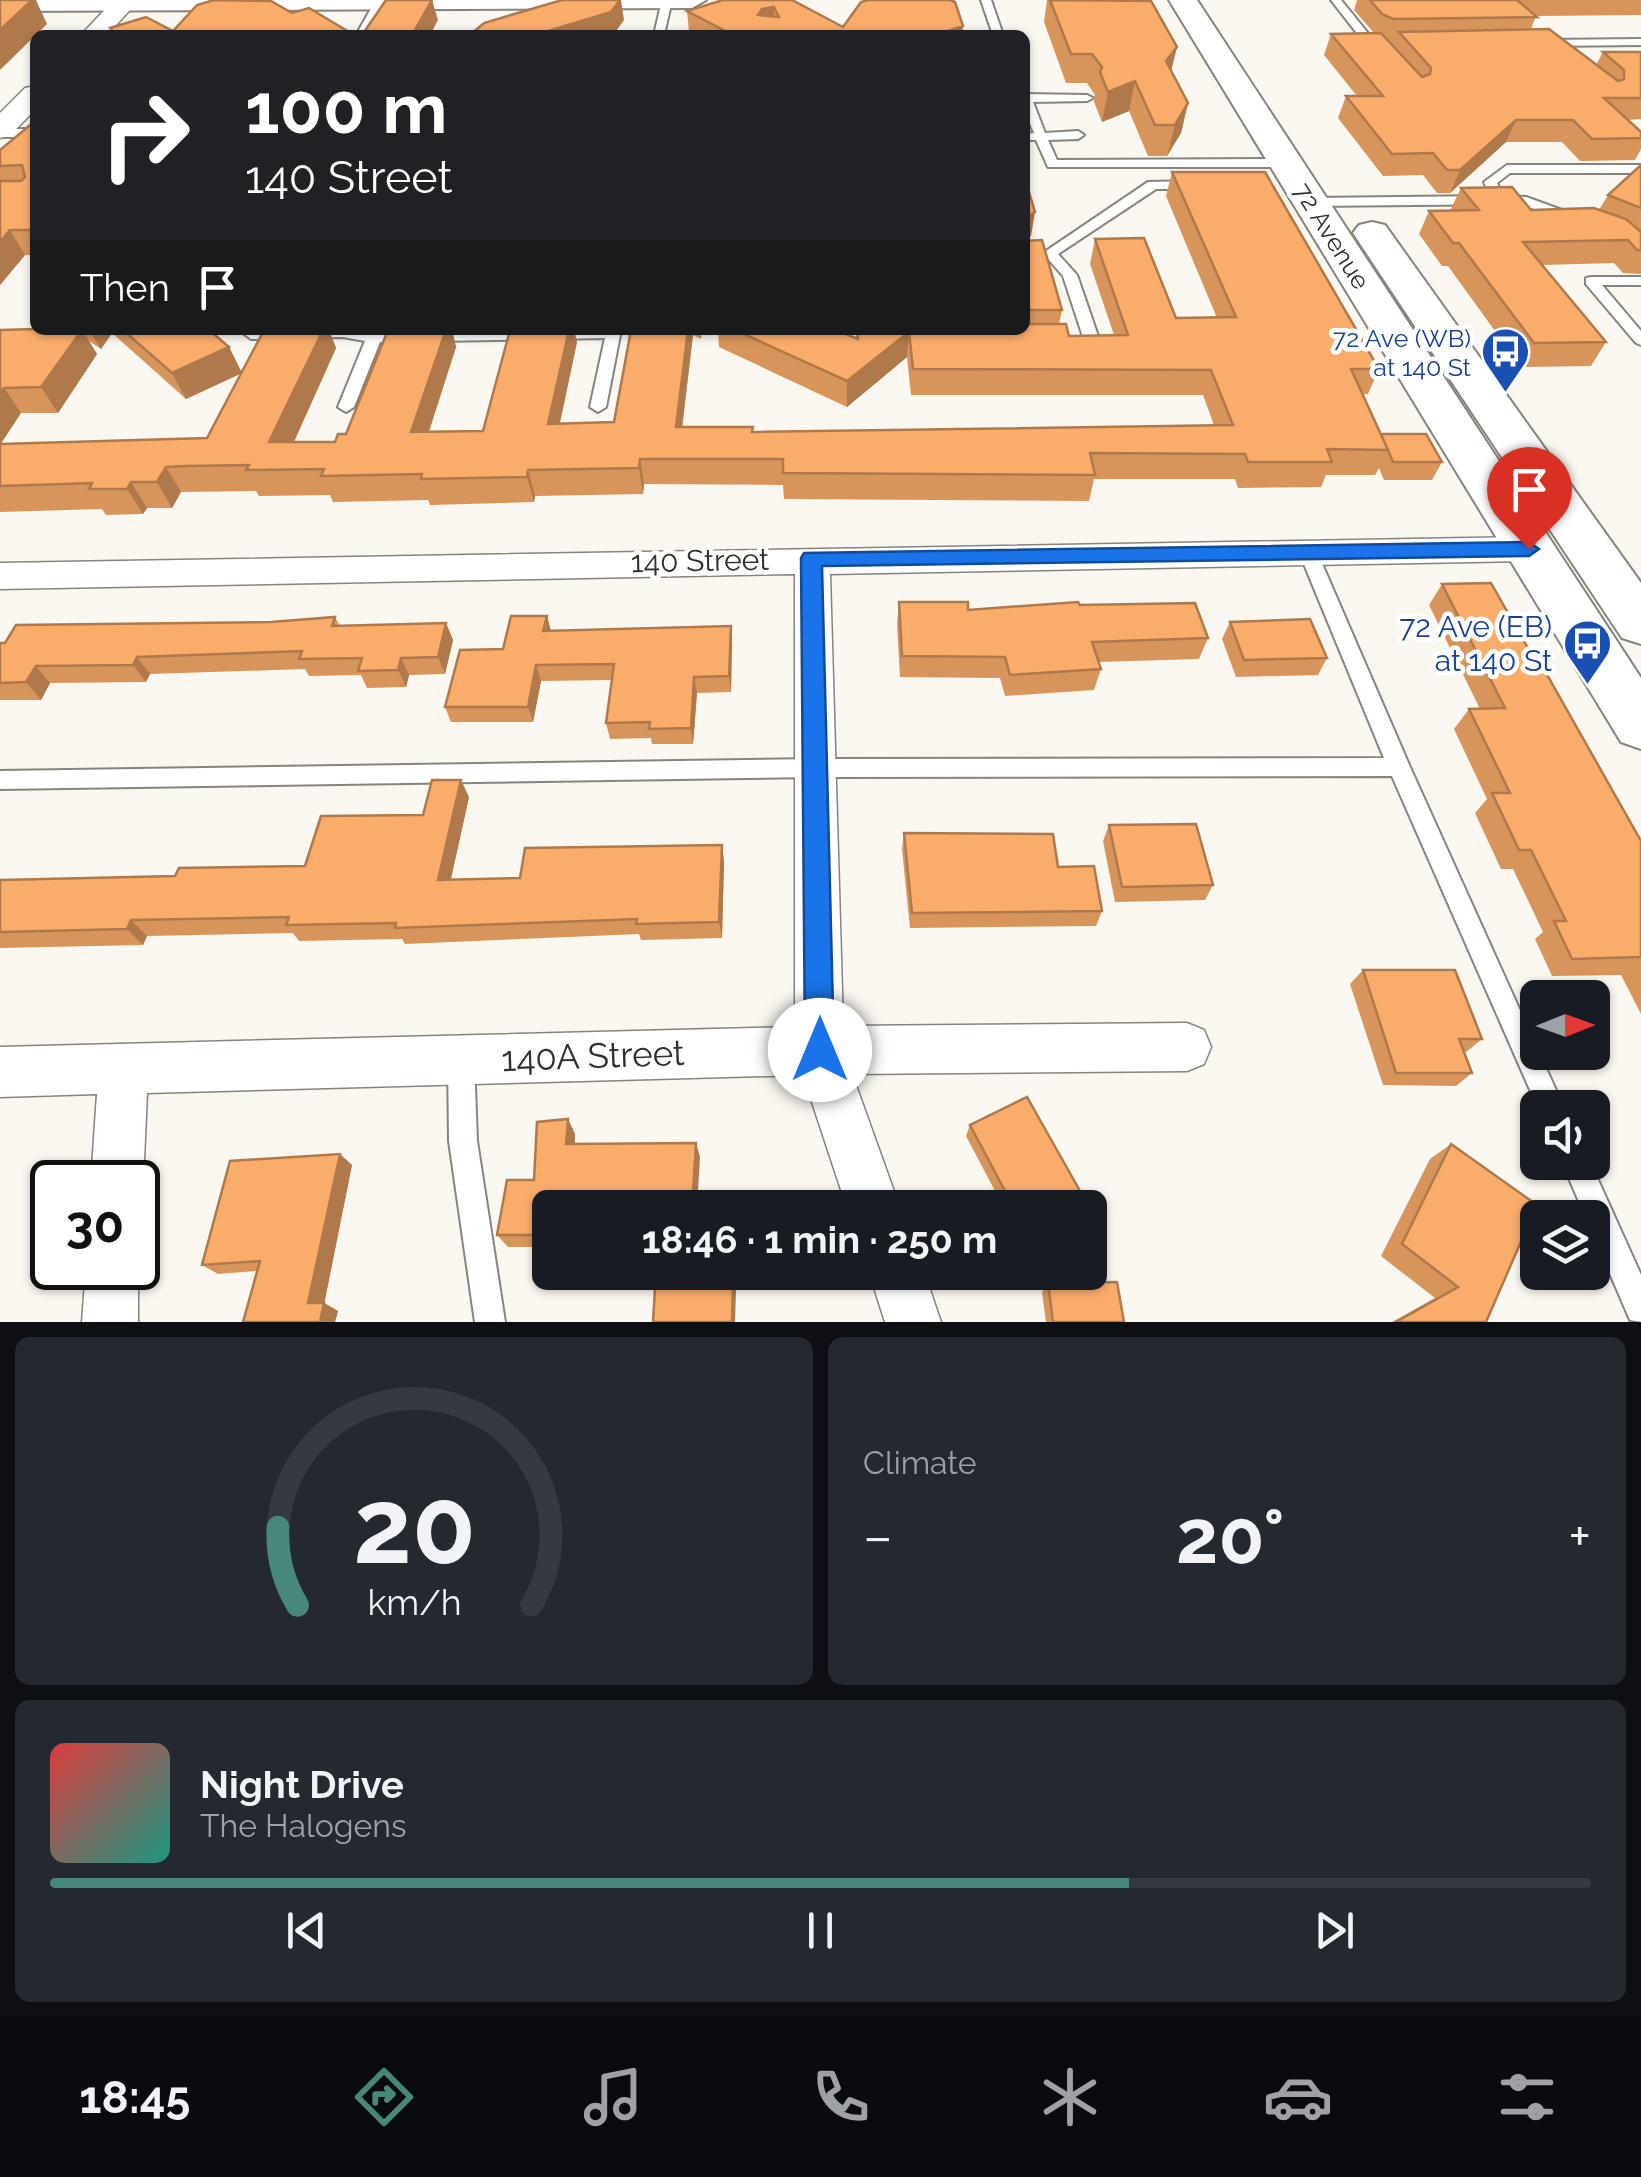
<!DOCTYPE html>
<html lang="en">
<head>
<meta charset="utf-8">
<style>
  body { margin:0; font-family:Raleway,sans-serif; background:#242831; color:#f1f3f6; height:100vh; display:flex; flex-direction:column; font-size:38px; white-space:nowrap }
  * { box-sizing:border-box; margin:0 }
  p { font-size:32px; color:#9ea1a6 }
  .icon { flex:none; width:55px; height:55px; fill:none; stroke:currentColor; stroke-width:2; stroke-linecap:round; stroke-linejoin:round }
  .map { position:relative; height:1322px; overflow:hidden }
  .panel { display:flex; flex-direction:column; gap:15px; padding:15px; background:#0d0f14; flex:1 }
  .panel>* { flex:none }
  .guide { position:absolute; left:30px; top:30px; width:1000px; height:305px; border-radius:15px; box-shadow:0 2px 8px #0004; background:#202124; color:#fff; overflow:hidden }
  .needle { width:65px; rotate:89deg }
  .controls { position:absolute; left:1520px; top:980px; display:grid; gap:20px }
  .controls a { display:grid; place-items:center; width:90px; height:90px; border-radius:15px; background:#171b24; box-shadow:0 2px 8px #0004; font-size:50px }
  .speed { position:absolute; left:30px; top:1160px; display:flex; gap:20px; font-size:50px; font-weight:700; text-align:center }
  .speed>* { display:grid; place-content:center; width:130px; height:130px; border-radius:50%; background:#171b24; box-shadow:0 2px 8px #0004; line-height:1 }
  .speed .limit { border:5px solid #111; border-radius:15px; background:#fff; color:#111 }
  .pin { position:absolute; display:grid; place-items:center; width:85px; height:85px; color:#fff; margin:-102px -42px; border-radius:50% 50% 50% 0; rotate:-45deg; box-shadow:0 0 10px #0007 }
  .pin .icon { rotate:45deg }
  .me { position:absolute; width:110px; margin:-55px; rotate:0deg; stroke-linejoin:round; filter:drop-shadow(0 0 8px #0008) }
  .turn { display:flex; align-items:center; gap:35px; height:210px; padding:0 50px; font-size:45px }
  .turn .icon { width:130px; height:130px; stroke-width:2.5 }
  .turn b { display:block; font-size:70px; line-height:85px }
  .then { display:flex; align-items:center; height:95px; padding:0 50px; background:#0003; gap:20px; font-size:38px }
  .big { font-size:75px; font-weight:700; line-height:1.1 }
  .panel .widget { flex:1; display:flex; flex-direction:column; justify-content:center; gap:15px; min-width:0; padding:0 35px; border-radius:15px; background:#242831 }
  .panel .dial { align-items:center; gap:0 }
  .dial svg { height:260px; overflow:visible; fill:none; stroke:#363941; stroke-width:7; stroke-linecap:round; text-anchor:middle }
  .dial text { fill:#f1f3f6; stroke:none }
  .song { display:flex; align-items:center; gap:30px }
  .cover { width:120px; height:120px; border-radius:15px; background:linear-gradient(135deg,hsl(0 70% 55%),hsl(170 70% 35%)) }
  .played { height:10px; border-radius:5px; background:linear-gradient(90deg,#46897c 70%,#363941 70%) }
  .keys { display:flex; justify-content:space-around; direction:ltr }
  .heat { display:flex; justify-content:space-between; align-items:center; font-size:55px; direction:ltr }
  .panel .tiles { flex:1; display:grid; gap:15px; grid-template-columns:1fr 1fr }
  .widget:last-child { grid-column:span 2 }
  .trip { position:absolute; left:532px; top:1190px; width:575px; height:100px; border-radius:15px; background:#171b24; box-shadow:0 2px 8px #0004; font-weight:700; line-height:100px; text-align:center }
  .dock { display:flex; height:160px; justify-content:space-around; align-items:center; background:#090b0e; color:#9ea1a6 }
  .dock .icon { width:70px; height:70px }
  .dock .current { color:#46897c }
  .dock b { font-size:45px; color:#f1f3f6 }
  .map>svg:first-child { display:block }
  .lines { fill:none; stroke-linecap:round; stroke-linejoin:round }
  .service-casing { stroke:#86847d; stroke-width:4 }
  .minor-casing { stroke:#86847d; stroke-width:3 }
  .tertiary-casing { stroke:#86847d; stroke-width:3 }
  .secondary-casing { stroke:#86847d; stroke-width:4 }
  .service { fill:#fff; fill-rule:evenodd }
  .minor { fill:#fff; fill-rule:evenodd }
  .tertiary { fill:#fff; fill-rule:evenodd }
  .secondary { fill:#fff; fill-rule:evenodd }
  .wall { fill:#d7955c }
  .shaded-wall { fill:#af794b }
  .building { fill:#faad6b; stroke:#af794b; stroke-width:2.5; fill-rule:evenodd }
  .route { fill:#1a73e8; stroke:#114b97; stroke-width:2.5 }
  .labels { text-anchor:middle; stroke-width:9; stroke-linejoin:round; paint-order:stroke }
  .far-street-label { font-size:25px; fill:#31302e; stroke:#fff }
  .far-transit-label { font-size:25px; fill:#164399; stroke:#fff; text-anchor:end }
  .street-label { font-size:30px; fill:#31302e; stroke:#fff }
  .transit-label { font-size:30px; fill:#164399; stroke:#fff; text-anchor:end }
  .near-street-label { font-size:35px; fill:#31302e; stroke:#fff }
</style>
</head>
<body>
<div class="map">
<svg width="1641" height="1322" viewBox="0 0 1641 1322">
  <rect width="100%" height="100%" fill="#f9f7ef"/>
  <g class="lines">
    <defs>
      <path id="service" d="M376,0L385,1L366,35H356Z
        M662,0H672L664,35H654Z
        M981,0H991L1003,35H993Z
        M1331,0H1341L1371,37L1387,44V48L1363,41Z
        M1641,39V45L1544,46L1539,43L1544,40Z
        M1025,94L1087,95L1093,98L1087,101L1033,102L1045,133L1078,131L1084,135L1078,139L1048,140L1057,160L1287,159L1293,163L1287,167H1048L1036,140H1025V134L1034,133L1025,111Z
        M0,129H35V137H0Z
        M1507,165H1641V173H1510L1497,183L1503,196L1526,197L1573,214V220L1568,221L1520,204L1311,206L1304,202L1311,198L1490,196L1484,182Z
        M1148,182L1193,181L1199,185L1193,189H1156L1058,254L1077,275L1100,342L1092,347L1068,345V339L1083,337L1063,276L1043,253Z
        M1591,277H1641V285H1602L1641,331V345L1636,343L1586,284V278Z
        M239,330H356L374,333L621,330L606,407L598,412L590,407L605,338L380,342L354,407L346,412L338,407L365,341L343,337L251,339Z
        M1308,546L1317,552L1410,767L1564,1108H1538L1392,776L817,777L0,789V771L817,759L1384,758L1299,552Z
        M461,1047L470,1051L474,1060L477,1141L505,1322H475L449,1141L448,1060L452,1051Z
        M1562,1162H1590L1641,1275V1322L1630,1320L1592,1232V1218H1586Z"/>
      <path id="minor" d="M1529,537L1541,540L1546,549L1541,558L1529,561L830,574L843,1026L1187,1023L1204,1030L1211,1047L1204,1064L1187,1071L852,1074L900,1208H847L803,1075L147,1093L143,1182L138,1196V1182H91L97,1094L0,1097V1047L795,1027V574L0,589V563Z
        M138,1261V1322H82L86,1268H138Z
        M869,1272H924L941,1322H885Z"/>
      <path id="tertiary" d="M114,0H139L107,35H81Z
        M35,86V110L10,135L0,138V113L25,88Z"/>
      <path id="secondary" d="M0,0H706L692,8L0,11Z
        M1169,0H1197L1641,678V749L1621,742Z
        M1372,222L1385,225L1641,583V644L1622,638L1353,233L1359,225Z"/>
    </defs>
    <use href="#service" class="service-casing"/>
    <use href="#minor" class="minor-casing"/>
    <use href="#tertiary" class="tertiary-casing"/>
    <use href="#secondary" class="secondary-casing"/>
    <use href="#service" class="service"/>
    <use href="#minor" class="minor"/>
    <use href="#tertiary" class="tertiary"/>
    <use href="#secondary" class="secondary"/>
  </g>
  <path class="wall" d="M792,0L843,27L963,26L962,35H694L689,32L687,11Z
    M1047,0H1144L1171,71L1188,103L1181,133L1167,156H1148L1129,111L1102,122L1094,102L1095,95L1087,83H1066L1044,22Z
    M1357,0H1641V15L1536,16L1531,29L1596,65L1603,52H1641V119L1627,120L1641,132V149L1635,160L1580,161L1562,142H1506L1450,193H1437L1423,175L1383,176L1338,118L1346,96H1357L1324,55L1331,34L1374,33L1354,10Z
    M35,121V255H25L0,285V150Z
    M1641,165V274L1623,273L1614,263L1542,265L1606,342L1591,366L1521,367L1448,266H1442L1419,234L1429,211H1450L1461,188L1531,210H1599L1608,195Z
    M1172,172L1379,369L1368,394H1363L1381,434L1442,462L1432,480H1384L1379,468L1375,475H1326L1321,487L1238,488L1235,479H1094L1089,501L784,499L783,485L644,484L643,494L535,496L534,502L430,505L428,500L333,502L330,495L259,496L256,491L181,492L172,508H147L143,514L106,515L102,509L0,512V330H209L229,347L242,373L186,399L112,333L101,349L89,341L97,354L58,413H21L0,444L207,438L264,330H329L336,348L294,442H335L346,434L388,330H452L456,347L429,432L483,431L577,342L560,423L614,422L631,330H702L701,339L693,335L682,427L753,432L1214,425L1203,395H911L907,357L847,407L719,347L718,330H836L856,339L857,332L855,330H1025V241L1062,310L1059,324L1069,336L1114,335L1090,264L1095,239L1176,318H1217L1166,196Z
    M1442,584L1533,657L1641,841V1014L1621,975L1552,976L1535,939L1543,932L1513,869H1501L1475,813L1487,799L1454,729L1469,709H1480L1429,605Z
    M899,602L968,610L1080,605L1208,638L1199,659L1098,662L1101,669L1094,690L1005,696L1000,678L900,677L897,624Z
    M547,616L551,631L732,642L731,692L697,693L693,744H652L651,738L610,739L606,723L612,680L541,681L533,722H451L445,707Z
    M335,617L340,626L446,623L453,640L445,674L409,675L406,687L367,688L361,675L309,676L305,669L150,674L146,682L50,683L41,700H0V643Z
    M1230,622L1327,658L1318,675L1236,677L1222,639Z
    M469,797L451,879L520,878L724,861L722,938L641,940L639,934L405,944L402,939L299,941L293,933L147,936L143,945L0,948V880L175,876L305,866L423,815Z
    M1109,825L1213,885L1205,900L1115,902L1103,841Z
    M904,833L1058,867L1102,911L1096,926L910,928L902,849Z
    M1363,970L1482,1039L1466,1052H1464L1472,1073L1456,1086L1383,1085L1350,984Z
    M568,1119L575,1134V1144L700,1157L550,1208V1247H508L497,1235L534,1180Z
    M970,1125L1080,1191L1074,1201L1062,1208H1004L966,1136Z
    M1451,1144L1486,1322H1392L1435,1298L1381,1256L1430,1159Z
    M352,1165L324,1303L338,1311L335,1322H243L257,1271L218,1274L202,1265Z
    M1048,1283L1124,1322H1046L1042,1292Z"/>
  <path class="shaded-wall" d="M32,0H36L47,24L0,70V30Z
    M432,0L438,20L430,35H412Z
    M621,0L624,20L614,34L610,35H547L548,31Z
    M774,7V28L758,15L762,9Z
    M963,26L962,35H936Z
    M1177,47L1170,76L1166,61Z
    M1135,81L1129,111L1102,122L1108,92Z
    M1188,103L1181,133L1167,156L1175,125Z
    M1516,120L1506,142L1450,193L1460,170Z
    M1035,212L1031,236L1025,240V218Z
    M10,230L25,255L0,285V242Z
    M82,330L97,354L58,413L41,387Z
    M89,330H110L112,333L101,349Z
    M323,330H329L336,348L282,468L269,442Z
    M446,330H452L456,347L420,458L411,432Z
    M569,330H574L577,342L554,449L548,424Z
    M688,330H693V335L679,453L676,427Z
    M909,332L907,357L847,407V381Z
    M229,347L242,373L186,399L172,373Z
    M4,388L21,413L0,445V393Z
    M640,459L644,484L643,494L639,468Z
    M166,467L181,492L172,508L157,482Z
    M528,470L535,496L534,502L527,477Z
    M131,482L147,508L143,514L127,489Z
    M547,616L551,632L543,631Z
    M446,623L453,640L445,674L438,657Z
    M731,626L732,642L731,692L729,676Z
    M137,657L150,674L146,682L133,665Z
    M401,658L409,675L406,687L398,670Z
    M536,665L541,681L533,722L528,707Z
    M36,666L50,683L41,700L26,682Z
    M694,677L697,693L693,744L691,728Z
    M461,780L469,797L447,896L438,880Z
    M722,845L724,861L722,938L719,922Z
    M131,920L147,936L143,945L127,929Z
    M568,1119L575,1134L574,1158L566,1144Z
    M696,1143L700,1157L697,1208H692Z
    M340,1154L352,1165L323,1310L324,1303L338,1311L335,1322H320L308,1303Z
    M1080,1191L1074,1201L1062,1208H1050Z
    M688,1272H693L692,1291L688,1281Z
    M733,1280L736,1291L735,1322H732Z"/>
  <path class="building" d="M0,0H32L0,30Z
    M214,0L271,1L292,13L309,8L354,35H116L110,28L146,17L173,31L197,5Z
    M386,0H432L412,35H362Z
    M562,0H620L611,12L548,31L547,35H470L484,23Z
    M723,0H792L843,27L861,2L868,0H950L955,2L963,26L936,35H733L687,11ZM774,7L779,17L758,15L762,9Z
    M1050,0L1151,1L1177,47L1166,61L1188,103L1175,125H1155L1135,81L1108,92L1100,72L1102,67L1092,54H1071Z
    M1370,0H1517L1537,17L1393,19L1382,14Z
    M1549,29L1618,81L1624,79V70L1603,52H1641V98H1604L1641,132V138L1592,139L1573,120H1516L1460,170H1447L1433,153L1392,154L1346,96H1383L1331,34L1381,33L1422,77L1430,74L1431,68L1399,32Z
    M35,121V230H10L0,242V181H21L25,177L22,165L0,166V150Z
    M1641,165V208L1608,195Z
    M1172,172H1265L1379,369H1351L1388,450L1327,449L1332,462H1248L1245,454L1090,453L1095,475L783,473V459H640L639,468L528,470L527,477L421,479L422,474L321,476L324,469L246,470L249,465L186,466L166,467L157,482H131L127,489H89L92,483L0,486V444L207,438L264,330H323L269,442H335L338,434H346L388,330H446L411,432L483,431L510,330H569L548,424L614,422L631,330H688L676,427H753L752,432L1233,425L1211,370L913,369L909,332L847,381L735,330H836L858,339L857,330H1025V324H1066L1069,336L1128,335L1095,239L1144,238L1176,318L1236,317Z
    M1025,179L1035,212L1025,218Z
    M1512,187L1531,210L1594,208L1626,219L1641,232V250H1637L1628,240L1523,242L1606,342L1534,343L1459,243H1453L1429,211L1479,210L1461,188Z
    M1042,240L1062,310H1025V241Z
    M0,330L35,329L82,330L41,387L4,388L0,393Z
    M123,330H209L229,347L172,373Z
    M1381,434H1426L1442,462H1393Z
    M1491,583L1533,657H1537L1641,841V957L1572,959L1554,921H1566L1531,850H1519L1492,793H1510L1469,709L1505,708L1442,584Z
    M899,602H968V610L1078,602L1080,605L1195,603L1208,638L1092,642L1101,669L1010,675L1005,657L902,656Z
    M511,616H547L543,631L731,626L729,676L694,677L691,728L649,729L650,722L606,723L614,664L536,665L528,707H445L460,650L503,649Z
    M335,617L332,626L446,623L438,657L401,658L398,670L358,671L362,658L299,659L302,651L137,657L133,665L36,666L26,682L0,683V643H5L16,625L271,622Z
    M1310,619L1327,658L1244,660L1230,622Z
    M432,780H461L438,880L520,878L525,848L722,845L719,922L636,924L637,919L395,928L396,923L286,925L289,917L131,920L127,929L0,932V880L175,876L179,868L305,866L321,816L423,815Z
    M1196,824L1213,885L1122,887L1109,825Z
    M904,833L1053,834L1058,867L1094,866L1102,911L912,913Z
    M1363,970H1455L1482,1039H1459L1472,1073H1396Z
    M1027,1097L1080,1191L1050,1208H1014L970,1125Z
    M568,1119L566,1144L696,1143L692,1208H550V1235H497L507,1180H534L537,1122Z
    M1451,1144L1537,1205L1486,1322H1396L1458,1287L1402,1244Z
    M340,1154L308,1303H324L320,1322H243L260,1261L202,1265L230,1161Z
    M656,1272H688V1281L733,1280L732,1322H653Z
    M1117,1282L1124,1322H1053L1048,1283Z"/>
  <path class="route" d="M1529,542L1539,549L1529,556L822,566L834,1050L830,1060L820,1065L809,1060L805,1050L801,558L804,553Z"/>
  <defs>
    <symbol id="bus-pin" viewBox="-11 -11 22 30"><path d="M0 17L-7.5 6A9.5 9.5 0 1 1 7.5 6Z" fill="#1a4fb4" stroke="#fff"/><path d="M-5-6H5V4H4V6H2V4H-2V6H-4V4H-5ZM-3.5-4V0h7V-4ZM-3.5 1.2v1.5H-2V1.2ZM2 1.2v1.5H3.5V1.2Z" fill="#fff"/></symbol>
  </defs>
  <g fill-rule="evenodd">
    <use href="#bus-pin" x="1478" y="324" width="55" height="75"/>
    <use href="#bus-pin" x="1560" y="616" width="55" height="75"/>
  </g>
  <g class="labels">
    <g class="far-street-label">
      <text transform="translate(1332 236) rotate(58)" y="9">72 Avenue</text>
    </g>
    <g class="far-transit-label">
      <text x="1471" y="347">72 Ave (WB)<tspan x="1471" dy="29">at 140 St</tspan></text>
    </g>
    <g class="street-label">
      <text transform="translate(700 561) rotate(-1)" y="10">140 Street</text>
    </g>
    <g class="transit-label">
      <text x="1552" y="637">72 Ave (EB)<tspan x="1552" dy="34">at 140 St</tspan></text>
    </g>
    <g class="near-street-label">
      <text transform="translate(593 1056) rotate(-2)" y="12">140A Street</text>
    </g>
  </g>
</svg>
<div class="controls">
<a><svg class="needle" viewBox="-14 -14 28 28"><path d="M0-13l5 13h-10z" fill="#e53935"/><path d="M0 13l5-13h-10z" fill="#9ea1a6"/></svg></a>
<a><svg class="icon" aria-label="sound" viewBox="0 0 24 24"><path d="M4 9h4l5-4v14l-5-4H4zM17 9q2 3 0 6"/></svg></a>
<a><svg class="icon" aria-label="layers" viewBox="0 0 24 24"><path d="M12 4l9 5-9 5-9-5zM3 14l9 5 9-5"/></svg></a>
</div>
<div class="speed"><div class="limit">30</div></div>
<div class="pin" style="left:1529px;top:549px;background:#d93025"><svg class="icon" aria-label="arrive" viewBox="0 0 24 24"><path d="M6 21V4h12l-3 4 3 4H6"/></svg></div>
<svg class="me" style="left:820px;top:1050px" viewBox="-20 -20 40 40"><circle r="19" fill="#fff"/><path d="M0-13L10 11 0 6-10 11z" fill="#1a73e8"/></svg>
<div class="trip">18:46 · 1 min · 250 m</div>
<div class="guide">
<div class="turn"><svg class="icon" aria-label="right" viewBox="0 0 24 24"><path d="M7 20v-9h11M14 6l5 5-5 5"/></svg><div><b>100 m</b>140 Street</div></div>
<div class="then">Then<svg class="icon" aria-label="arrive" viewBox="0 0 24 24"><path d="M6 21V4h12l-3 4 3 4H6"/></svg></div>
</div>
</div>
<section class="panel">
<div class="tiles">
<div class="widget dial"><svg viewBox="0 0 100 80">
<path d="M14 69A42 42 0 1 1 86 69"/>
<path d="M14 69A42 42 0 0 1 8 45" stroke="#46897c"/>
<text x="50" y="56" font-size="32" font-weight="700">20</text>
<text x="50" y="72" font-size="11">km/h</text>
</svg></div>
<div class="widget"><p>Climate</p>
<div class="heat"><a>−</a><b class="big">20°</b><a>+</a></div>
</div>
<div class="widget">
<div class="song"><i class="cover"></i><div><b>Night Drive</b><p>The Halogens</p></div></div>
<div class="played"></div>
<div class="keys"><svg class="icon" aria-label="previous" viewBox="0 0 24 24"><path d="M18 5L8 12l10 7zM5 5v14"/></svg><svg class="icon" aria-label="pause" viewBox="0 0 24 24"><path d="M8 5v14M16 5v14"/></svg><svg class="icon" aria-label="next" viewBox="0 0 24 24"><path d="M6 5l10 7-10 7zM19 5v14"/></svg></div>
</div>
</div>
</section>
<nav class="dock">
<b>18:45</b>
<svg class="icon current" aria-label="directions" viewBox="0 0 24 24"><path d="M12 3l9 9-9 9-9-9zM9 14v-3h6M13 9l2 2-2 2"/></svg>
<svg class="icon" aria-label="music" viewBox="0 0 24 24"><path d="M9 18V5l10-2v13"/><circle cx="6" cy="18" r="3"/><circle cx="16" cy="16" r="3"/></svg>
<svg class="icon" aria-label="phone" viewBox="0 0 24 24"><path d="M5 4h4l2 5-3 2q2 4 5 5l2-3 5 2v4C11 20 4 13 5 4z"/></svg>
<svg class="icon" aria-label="climate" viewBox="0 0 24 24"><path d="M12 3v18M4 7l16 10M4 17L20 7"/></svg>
<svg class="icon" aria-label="car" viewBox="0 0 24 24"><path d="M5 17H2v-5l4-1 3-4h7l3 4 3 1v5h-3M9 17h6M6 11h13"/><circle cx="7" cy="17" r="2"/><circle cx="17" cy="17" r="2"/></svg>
<svg class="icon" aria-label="filters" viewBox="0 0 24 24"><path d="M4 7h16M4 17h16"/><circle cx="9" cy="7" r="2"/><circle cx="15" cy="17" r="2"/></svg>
</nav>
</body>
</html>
